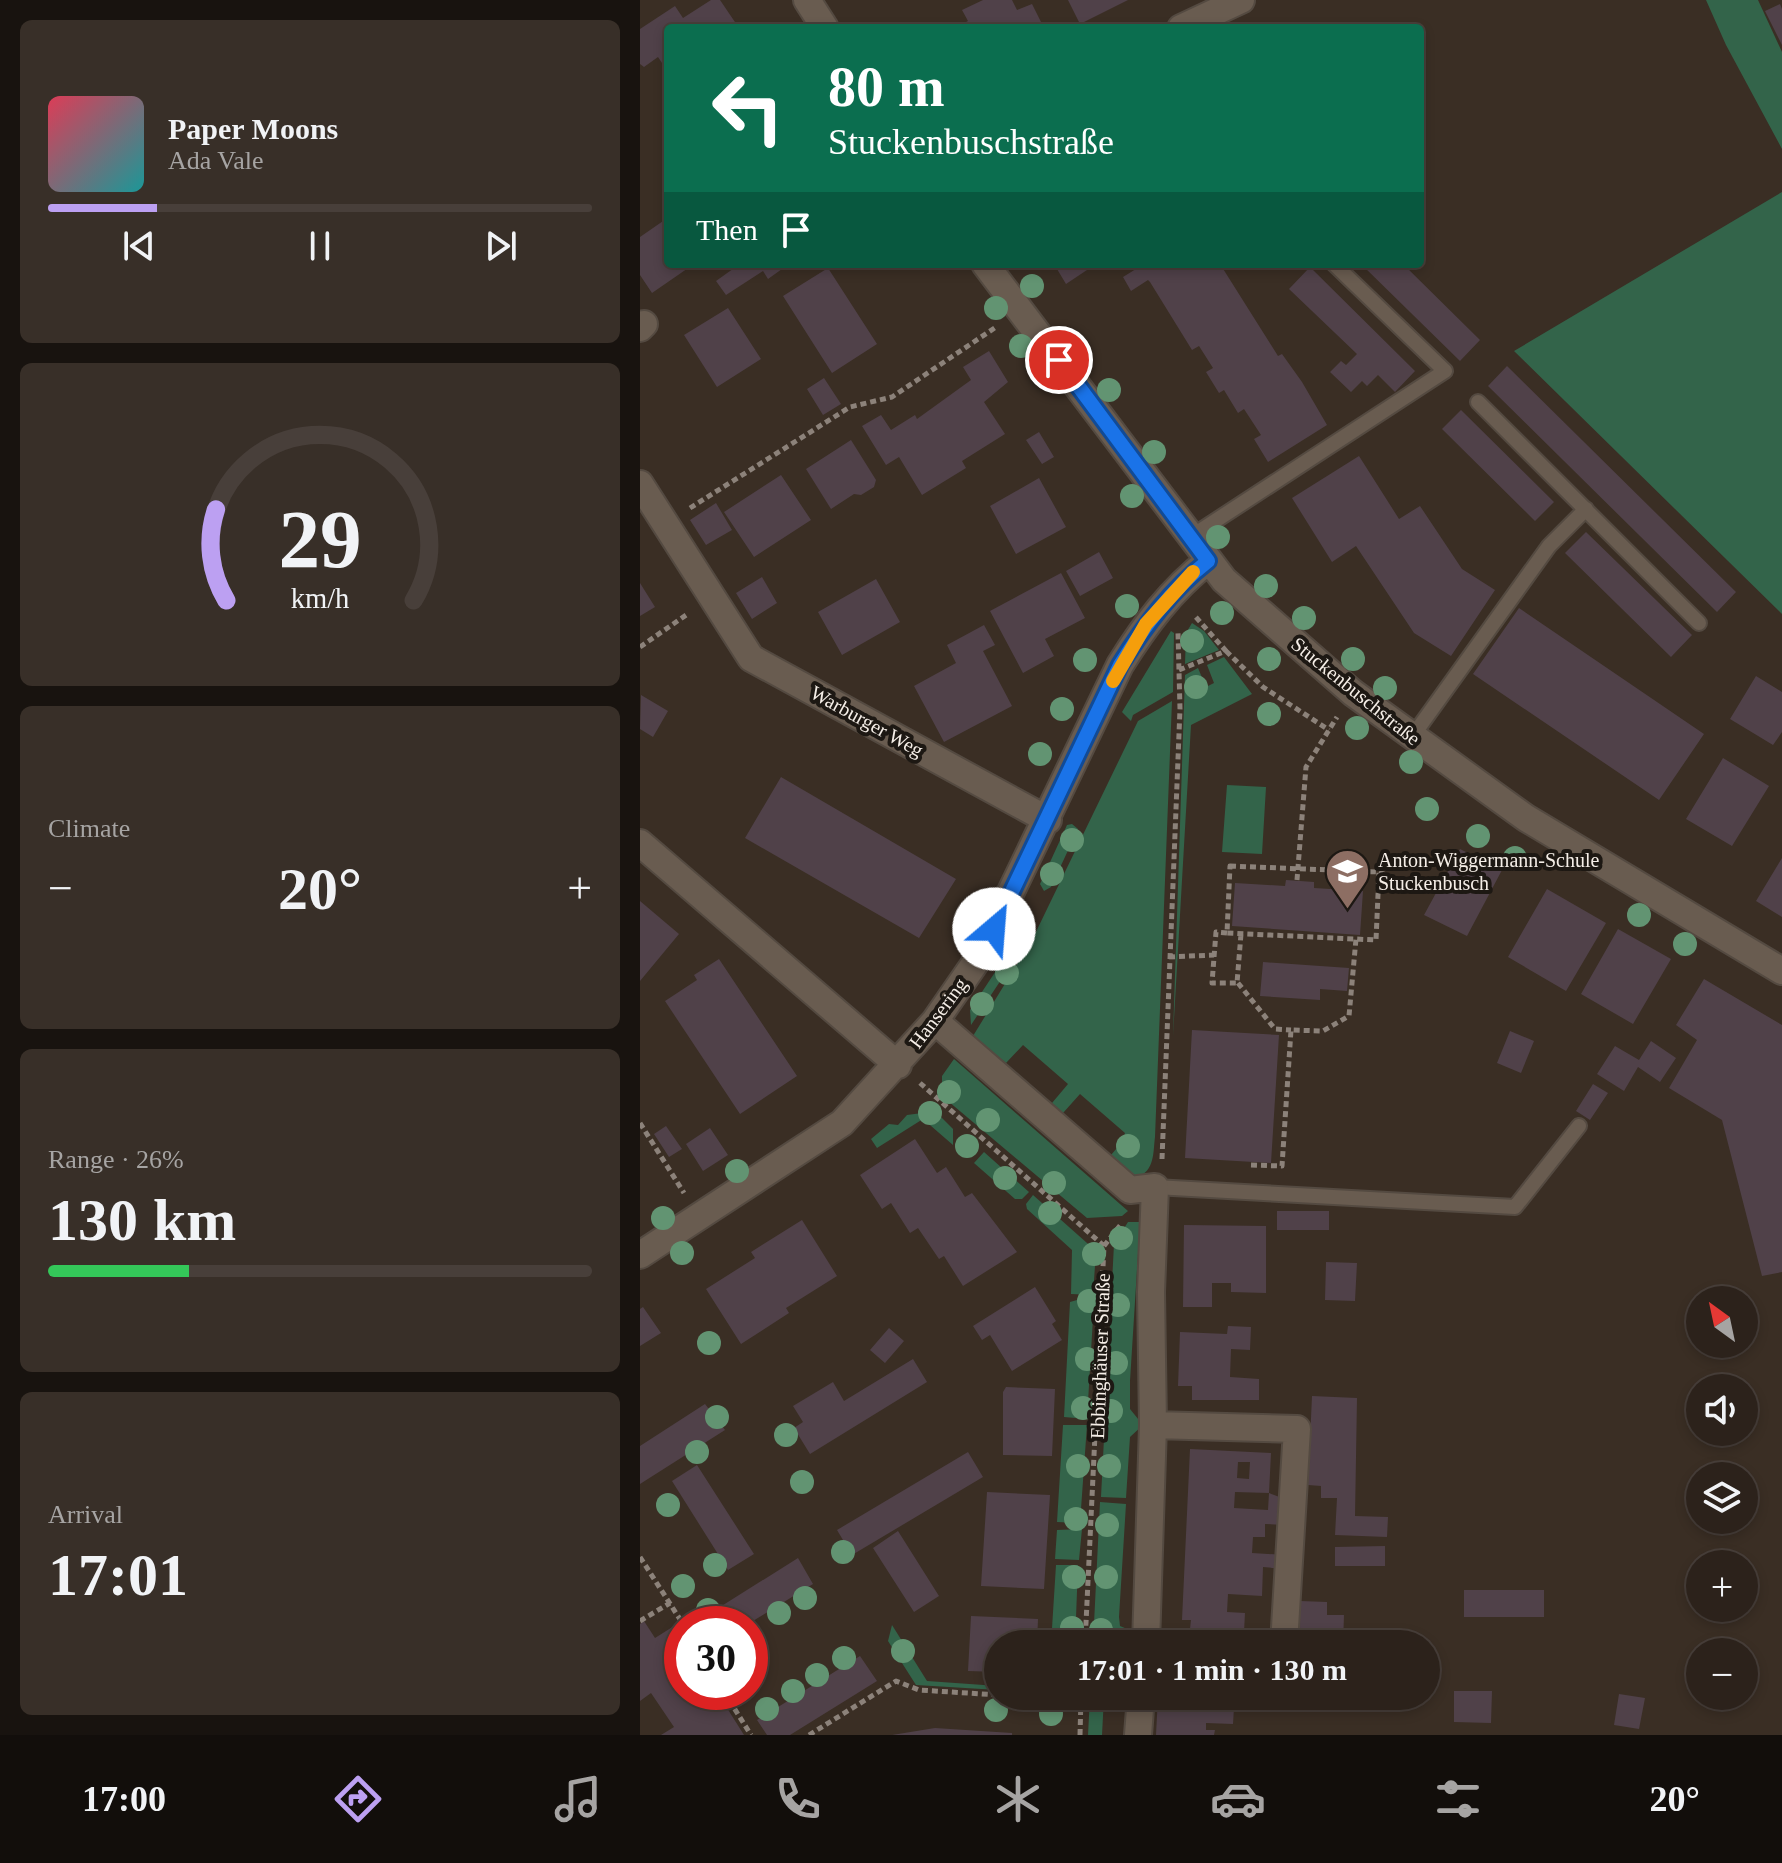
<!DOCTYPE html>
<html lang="en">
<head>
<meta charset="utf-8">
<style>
  body { margin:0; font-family:"Times New Roman",serif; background:#382f28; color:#f1f3f6; height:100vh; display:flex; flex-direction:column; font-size:30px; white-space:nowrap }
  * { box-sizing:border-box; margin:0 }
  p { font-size:26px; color:#a6a4a3 }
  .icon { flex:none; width:44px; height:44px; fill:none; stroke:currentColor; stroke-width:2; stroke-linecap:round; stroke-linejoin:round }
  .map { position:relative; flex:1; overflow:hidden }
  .side { display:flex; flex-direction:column; gap:20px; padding:20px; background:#18130f; width:640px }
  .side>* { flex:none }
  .banner { position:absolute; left:24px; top:24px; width:760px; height:244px; border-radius:8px; box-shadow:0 4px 12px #0003,0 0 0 2px #483f3a; background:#0b6e4f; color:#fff; overflow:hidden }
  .needle { width:52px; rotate:327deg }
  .tools { position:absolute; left:1046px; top:1286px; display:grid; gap:16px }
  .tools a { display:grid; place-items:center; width:72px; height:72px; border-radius:50%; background:#2c221b; box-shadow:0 4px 12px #0003,0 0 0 2px #483f3a; font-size:40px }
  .speed { position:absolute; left:24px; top:1606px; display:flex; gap:16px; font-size:40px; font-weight:700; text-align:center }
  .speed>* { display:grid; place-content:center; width:104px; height:104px; border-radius:50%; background:#2c221b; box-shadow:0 4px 12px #0003,0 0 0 2px #483f3a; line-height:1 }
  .speed .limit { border:12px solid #d22; background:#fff; color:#111 }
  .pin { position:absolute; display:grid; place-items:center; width:68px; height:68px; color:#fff; margin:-34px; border:4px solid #fff; border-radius:50%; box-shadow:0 2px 8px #0007 }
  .me { position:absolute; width:88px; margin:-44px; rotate:27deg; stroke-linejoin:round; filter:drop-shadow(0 0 6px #0008) }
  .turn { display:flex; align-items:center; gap:28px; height:168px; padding:0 32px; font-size:36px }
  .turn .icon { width:104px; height:104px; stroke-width:2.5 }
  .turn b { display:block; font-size:56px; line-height:68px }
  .then { display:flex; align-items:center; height:76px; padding:0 32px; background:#0003; gap:16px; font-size:30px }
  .big { font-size:60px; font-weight:600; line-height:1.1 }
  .side .card { flex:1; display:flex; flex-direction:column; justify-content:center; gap:12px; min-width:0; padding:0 28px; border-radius:12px; background:#382f28 }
  .side .dial { align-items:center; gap:0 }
  .dial svg { height:208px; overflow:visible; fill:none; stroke:#483f3a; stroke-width:7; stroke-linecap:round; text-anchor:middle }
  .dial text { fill:#f1f3f6; stroke:none }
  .song { display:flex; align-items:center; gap:24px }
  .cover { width:96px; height:96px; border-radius:12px; background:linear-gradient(135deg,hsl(350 70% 55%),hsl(180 70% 35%)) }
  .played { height:8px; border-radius:4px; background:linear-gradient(90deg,#bca0f2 20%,#483f3a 20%) }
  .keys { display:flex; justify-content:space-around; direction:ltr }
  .heat { display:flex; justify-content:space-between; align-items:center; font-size:44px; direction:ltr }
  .charge { height:12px; border-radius:6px; background:linear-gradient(90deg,#34c759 26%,#483f3a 0) }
  .trip { position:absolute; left:344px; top:1630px; width:456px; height:80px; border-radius:40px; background:#2c221b; box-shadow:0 4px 12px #0003,0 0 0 2px #483f3a; font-weight:600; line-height:80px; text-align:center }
  .menu { display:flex; height:128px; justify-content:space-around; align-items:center; background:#120e0b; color:#a6a4a3 }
  .menu .icon { width:56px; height:56px }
  .menu .selected { color:#bca0f2 }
  .menu b { font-size:36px; color:#f1f3f6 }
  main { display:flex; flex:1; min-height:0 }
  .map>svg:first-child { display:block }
  .green { fill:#33644a }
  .building { fill:#504149; fill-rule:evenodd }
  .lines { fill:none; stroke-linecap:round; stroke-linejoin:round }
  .service-casing { stroke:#544a41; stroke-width:18 }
  .minor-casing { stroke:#544a41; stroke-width:30 }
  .path { stroke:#8c827a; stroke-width:5; stroke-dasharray:6 4; stroke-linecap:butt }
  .service { stroke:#695c50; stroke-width:14 }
  .minor { stroke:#695c50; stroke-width:26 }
  .tree { fill:#629472 }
  .route-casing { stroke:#114b97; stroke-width:20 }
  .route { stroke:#1a73e8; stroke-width:14 }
  .slow { stroke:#f59e0b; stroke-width:14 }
  .labels { text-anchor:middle; stroke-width:8; stroke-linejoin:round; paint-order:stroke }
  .street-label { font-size:20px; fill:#f5eee7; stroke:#1d1813 }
  .poi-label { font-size:20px; fill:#f5eee7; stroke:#1d1813; text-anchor:start }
</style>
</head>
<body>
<main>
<section class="side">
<div class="card">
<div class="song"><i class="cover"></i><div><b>Paper Moons</b><p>Ada Vale</p></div></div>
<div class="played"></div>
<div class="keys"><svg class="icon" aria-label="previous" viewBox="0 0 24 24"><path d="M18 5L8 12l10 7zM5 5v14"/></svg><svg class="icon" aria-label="pause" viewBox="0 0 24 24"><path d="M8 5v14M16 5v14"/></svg><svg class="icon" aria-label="next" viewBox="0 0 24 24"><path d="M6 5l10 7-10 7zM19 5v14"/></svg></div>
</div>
<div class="card dial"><svg viewBox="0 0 100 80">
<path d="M14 69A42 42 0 1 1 86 69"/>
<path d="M14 69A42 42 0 0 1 10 34" stroke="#bca0f2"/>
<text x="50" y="56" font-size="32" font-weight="700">29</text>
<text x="50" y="72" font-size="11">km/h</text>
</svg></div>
<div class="card"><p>Climate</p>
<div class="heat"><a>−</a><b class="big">20°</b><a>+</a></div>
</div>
<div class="card"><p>Range · 26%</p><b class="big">130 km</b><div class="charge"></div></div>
<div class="card"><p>Arrival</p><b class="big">17:01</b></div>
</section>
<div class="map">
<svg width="1142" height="1735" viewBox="0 0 1142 1735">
  <rect width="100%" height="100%" fill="#3a2e24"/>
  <path class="green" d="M1066,0H1118L1142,52V149L1086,45Z
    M1142,192V614L874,351Z
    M552,623L564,631L579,650L545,664L546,633Z
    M531,631L534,633L533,692L493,715L491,721L482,712Z
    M584,657L612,694L551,725L533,1036L545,675L558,668L566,687L574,683L567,665Z
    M532,701L515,1137C513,1153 515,1170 497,1178L471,1155L482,1142L485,1133L440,1094L423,1113L412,1103L428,1084L383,1045L366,1063L333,1036L393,938L498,721Z
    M587,785L626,787L622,854L582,852Z
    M432,824L438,829L411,887L404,891L400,884L427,825Z
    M375,942L381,950L331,1025L330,1010Z
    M314,1059L488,1211L482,1216L447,1218L302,1096V1076Z
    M288,1104L313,1129V1145L283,1119L237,1148L231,1139L249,1124L258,1125L267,1115L282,1113Z
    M344,1152L389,1192L382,1199H375L334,1163Z
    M393,1195L456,1251L453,1295L431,1294L432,1250L387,1209L386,1204Z
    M488,1222H500L490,1381V1409L503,1425L490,1437L486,1498L461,1497L474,1244Z
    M437,1300L454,1301L447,1419L424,1417L430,1302Z
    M423,1425H447L440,1523L417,1522Z
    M460,1502L486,1504L479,1617L480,1626L492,1631L488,1644H453Z
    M442,1529L439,1560L415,1559L417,1530Z
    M416,1565H438L435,1644H411Z
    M252,1625L287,1681L358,1686V1690L276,1685L248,1641Z
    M450,1696L464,1697L462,1735H448Z"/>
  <path class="building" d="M71,0H80L99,28H28V72L18,57L4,67L0,64V29L35,6L43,18Z
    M343,0H372L377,10L392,4L404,28H314L328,21L322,10Z
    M428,0H488L440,24Z
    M1140,4L1142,9V45L1125,11Z
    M26,219L28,264H54L12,293L0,275V237Z
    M96,264H149L128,279L123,271L86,295L76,281L97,266Z
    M414,264H456L426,284Z
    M504,264H580L638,356L642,354L662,382L687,425L628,462L614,439L621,435L604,409L598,413L584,390L579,393L566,372L573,368L559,346L552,350L510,282L508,280L491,291L483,277Z
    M721,264H763L840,340L820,361Z
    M670,267L775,371L755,392L738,375L727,386L722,381L711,392L690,372L701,361L706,365L717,354L649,289Z
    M188,268L237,344L192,373L143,296Z
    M88,308L121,359L77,387L44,335Z
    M349,351L368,382L344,402L365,434L322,461L326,468L282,495L259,457L246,465L222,426L241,415L251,430L275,415L277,419L331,380L323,367Z
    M867,366L1096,592L1077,612L848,386Z
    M184,378L201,404L183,415L167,389Z
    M821,410L914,502L895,521L802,429Z
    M399,432L414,457L402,464L386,440Z
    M211,440L236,480L234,487L221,495L214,494L191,509L166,469Z
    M719,456L759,519L780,506L822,569L855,590L811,656L774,633L716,546L692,562L652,498Z
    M141,475L171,520L114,557L84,512Z
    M399,478L426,527L376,554L350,506Z
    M76,503L92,530L66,545L50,520Z
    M946,532L1052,635L1031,657L925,553Z
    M459,552L473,578L440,596L426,571Z
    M421,573L445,618L405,639L414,656L383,673L350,611Z
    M122,577L137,603L112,619L96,593Z
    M236,579L260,622L202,655L178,612Z
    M0,583L15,607L0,616Z
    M879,608L1064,734L1019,800L833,674Z
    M344,625L355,645L343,651L372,706L304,742L274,686L316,663L307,645Z
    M1116,676L1142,692V732L1133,745L1090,719Z
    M1,695L28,711L13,737L0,729Z
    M1083,758L1129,786L1092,846L1046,819Z
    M141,777L316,879L279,938L105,838Z
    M820,849L862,870L827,936L784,915Z
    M1142,858V917L1116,901Z
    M646,880L674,882V888L723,891L720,935L592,926L595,883L645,886Z
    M907,889L966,923L926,991L868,957Z
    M0,901L39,934L0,981Z
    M978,929L1031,959L993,1024L941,994Z
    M79,959L157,1076L100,1114L25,1001L57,980L54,975Z
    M623,962L709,968L707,991L680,989V1000L620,996Z
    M1064,979L1142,1025V1272L1122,1276L1082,1120L1029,1088L1057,1040L1036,1025Z
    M552,1030L639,1035L631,1163L545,1158Z
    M870,1031L894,1041L881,1073L857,1063Z
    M1011,1041L1036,1058L1020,1082L998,1067L984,1091L957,1074L975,1046L999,1060Z
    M953,1084L968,1093L950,1120L936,1111Z
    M26,1126L42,1149L29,1157L14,1134Z
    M70,1128L88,1155L63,1171L46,1144Z
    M275,1139L297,1173L306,1167L325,1197L332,1193L377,1252L323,1286L304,1256L299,1259L278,1228L270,1233L251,1203L242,1209L220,1175Z
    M637,1211H689V1230H637Z
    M162,1220L197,1276L146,1308L149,1313L101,1344L66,1289L115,1258L111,1252Z
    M544,1225L626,1226V1293L591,1292V1283H572V1307H543Z
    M686,1262L717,1263L715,1301L685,1300Z
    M395,1287L416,1321L412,1324L422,1340L372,1371L350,1335L342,1340L333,1326Z
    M3,1307L21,1333L0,1346V1309Z
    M588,1326L611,1327L610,1350L591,1349L590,1377L619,1379V1400H552V1386H538L540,1332L587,1334Z
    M249,1328L264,1341L245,1363L230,1350Z
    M273,1359L287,1382L170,1454L154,1428L163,1422L153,1406L193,1382L204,1401Z
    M366,1387L415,1389L412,1456L363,1455V1392Z
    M672,1396L717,1398L715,1516L748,1517L747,1537L695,1535L697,1498H681V1486L668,1485Z
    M65,1404L85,1430L0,1484V1446Z
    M550,1449L631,1453L629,1493L595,1492L594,1508L628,1510L629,1493L645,1499V1525L625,1524V1537H613L612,1553L645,1555L644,1569L623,1567L622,1596L588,1594L587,1612L605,1613L604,1632L550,1629L551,1620H542ZM598,1462H610L609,1479L597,1478Z
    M328,1452L343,1477L212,1555L197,1530Z
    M57,1465L114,1554L88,1570L32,1481Z
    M347,1492L410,1495L404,1589L341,1586Z
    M258,1531L299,1596L274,1612L233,1548Z
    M745,1546V1566H695V1547Z
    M158,1558L173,1584L108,1624H53Z
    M824,1590H904V1617H824Z
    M660,1601L687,1602V1615H704L703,1644H659Z
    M331,1616L398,1619L397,1644H358V1672L328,1671Z
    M4,1621L15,1638L34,1626L42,1638V1692H50L61,1710L80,1697L104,1735H21L34,1727L11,1693L0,1701V1624Z
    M220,1656L237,1681L150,1735H127L117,1720Z
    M814,1691H852L851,1723L814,1722Z
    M979,1694L1005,1698L999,1729L974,1725Z
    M518,1696H610L609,1708H594L593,1724L566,1723V1730H575L574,1735H516Z
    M636,1696L734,1699V1712L635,1709Z
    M295,1728L372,1733V1735H252Z"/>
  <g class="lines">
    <defs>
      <path id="service" d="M838,402L1059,623
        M549,538L805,371L694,264
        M772,737L909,546L946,509
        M515,1187L875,1207L939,1126"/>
      <path id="minor" d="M167,0L185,28
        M541,28L601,0
        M345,264L584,580L713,693L886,818L1142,971
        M0,328L4,324
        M0,484L111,658L408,820
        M0,843L258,1065
        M295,1021L490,1190L515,1187L511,1292L513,1425L506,1644
        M0,1255L202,1123L295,1021L340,956L480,665C505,625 531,590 568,561
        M513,1425L657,1429L644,1644
        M498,1735L501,1696"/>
    </defs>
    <use href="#service" class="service-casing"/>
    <use href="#minor" class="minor-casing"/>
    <path class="path" d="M50,508L210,407L252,397L356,327
      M0,647L49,613
      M586,651L623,687L689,730
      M539,670L586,651L554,615
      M590,866L739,872L736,940L587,933Z
      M739,872L771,885L802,881
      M657,880L666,767L697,717
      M587,933L576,932L572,983H597L601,934
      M529,957L574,955
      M598,983L635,1029L651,1030
      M280,1083L464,1246L445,1644
      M0,1123L44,1193
      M522,1159L540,709L538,633
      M611,1165L642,1166L651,1030L683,1031L709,1016L716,939
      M464,1246L482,1223
      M0,1557L43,1624
      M0,1621L30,1603
      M84,1692L111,1735
      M374,1696L441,1700L446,1696
      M92,1704L100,1699L96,1692
      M169,1735L256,1681L279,1690L358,1695
      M440,1735L441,1697"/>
    <use href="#service" class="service"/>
    <use href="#minor" class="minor"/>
  </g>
  <g class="tree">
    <circle cx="392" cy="286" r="12"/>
    <circle cx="356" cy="308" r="12"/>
    <circle cx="381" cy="346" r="12"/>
    <circle cx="469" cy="390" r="12"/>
    <circle cx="514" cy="452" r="12"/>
    <circle cx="492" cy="496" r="12"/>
    <circle cx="578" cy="537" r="12"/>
    <circle cx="626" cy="586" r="12"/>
    <circle cx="487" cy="606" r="12"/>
    <circle cx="582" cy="613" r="12"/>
    <circle cx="664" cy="618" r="12"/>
    <circle cx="552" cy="641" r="12"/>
    <circle cx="629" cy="659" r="12"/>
    <circle cx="713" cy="659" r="12"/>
    <circle cx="445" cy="660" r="12"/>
    <circle cx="556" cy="687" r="12"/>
    <circle cx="745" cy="688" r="12"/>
    <circle cx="422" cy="709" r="12"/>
    <circle cx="629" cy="714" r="12"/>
    <circle cx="717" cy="728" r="12"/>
    <circle cx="400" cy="754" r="12"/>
    <circle cx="771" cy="762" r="12"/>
    <circle cx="787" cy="809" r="12"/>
    <circle cx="838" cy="836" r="12"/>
    <circle cx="432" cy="840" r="12"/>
    <circle cx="875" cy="858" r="12"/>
    <circle cx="412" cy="874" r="12"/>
    <circle cx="999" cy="915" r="12"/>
    <circle cx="1045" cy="944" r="12"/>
    <circle cx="367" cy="973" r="12"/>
    <circle cx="342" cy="1004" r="12"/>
    <circle cx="309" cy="1092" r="12"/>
    <circle cx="290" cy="1113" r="12"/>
    <circle cx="348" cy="1120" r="12"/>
    <circle cx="327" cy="1146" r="12"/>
    <circle cx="488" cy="1146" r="12"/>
    <circle cx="97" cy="1171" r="12"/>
    <circle cx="365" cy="1178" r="12"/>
    <circle cx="414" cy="1183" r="12"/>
    <circle cx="410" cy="1213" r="12"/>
    <circle cx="23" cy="1218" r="12"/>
    <circle cx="481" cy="1238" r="12"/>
    <circle cx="42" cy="1253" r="12"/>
    <circle cx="454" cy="1254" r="12"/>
    <circle cx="449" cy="1301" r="12"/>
    <circle cx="478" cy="1305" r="12"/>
    <circle cx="69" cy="1343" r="12"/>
    <circle cx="447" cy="1359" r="12"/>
    <circle cx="476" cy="1363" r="12"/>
    <circle cx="443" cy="1408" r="12"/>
    <circle cx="471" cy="1411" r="12"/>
    <circle cx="77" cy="1417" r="12"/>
    <circle cx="146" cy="1435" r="12"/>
    <circle cx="57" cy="1452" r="12"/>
    <circle cx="438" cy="1466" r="12"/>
    <circle cx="469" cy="1466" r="12"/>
    <circle cx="162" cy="1482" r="12"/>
    <circle cx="28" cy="1505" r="12"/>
    <circle cx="436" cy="1519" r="12"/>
    <circle cx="467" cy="1525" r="12"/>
    <circle cx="203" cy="1552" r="12"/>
    <circle cx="75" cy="1565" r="12"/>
    <circle cx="434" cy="1577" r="12"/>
    <circle cx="466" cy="1577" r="12"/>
    <circle cx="43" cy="1586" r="12"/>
    <circle cx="165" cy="1598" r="12"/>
    <circle cx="68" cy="1610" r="12"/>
    <circle cx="139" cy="1613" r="12"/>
    <circle cx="432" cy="1628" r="12"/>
    <circle cx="461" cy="1630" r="12"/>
    <circle cx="263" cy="1651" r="12"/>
    <circle cx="204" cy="1658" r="12"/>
    <circle cx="177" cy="1675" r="12"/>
    <circle cx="153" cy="1691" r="12"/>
    <circle cx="127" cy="1709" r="12"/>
    <circle cx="356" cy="1710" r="12"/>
    <circle cx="411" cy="1714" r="12"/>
  </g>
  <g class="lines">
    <defs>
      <path id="route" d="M354,929L480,665C505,625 531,590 568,561L419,360"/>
    </defs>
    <use href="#route" class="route-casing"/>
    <use href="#route" class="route"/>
    <path class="slow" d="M473,681L506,624L553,572"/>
  </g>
  <defs>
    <symbol id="school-pin" viewBox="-11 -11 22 30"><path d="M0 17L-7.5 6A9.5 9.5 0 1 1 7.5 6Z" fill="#8d6e63" stroke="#1d1813"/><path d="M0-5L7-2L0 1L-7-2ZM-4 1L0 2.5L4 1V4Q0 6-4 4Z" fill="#fff"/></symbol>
  </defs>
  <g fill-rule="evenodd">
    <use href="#school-pin" x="682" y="846" width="51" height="69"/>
  </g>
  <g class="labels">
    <g class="street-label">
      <text transform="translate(716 691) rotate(39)" y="7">Stuckenbuschstraße</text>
      <text transform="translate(227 721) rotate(29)" y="7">Warburger Weg</text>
      <text transform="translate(298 1013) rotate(-53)" y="7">Hansering</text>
      <text transform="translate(460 1356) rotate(-88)" y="7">Ebbinghäuser Straße</text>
    </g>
    <g class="poi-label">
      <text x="738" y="867">Anton-Wiggermann-Schule<tspan x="738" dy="23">Stuckenbusch</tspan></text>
    </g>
  </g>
</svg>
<div class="tools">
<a><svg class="needle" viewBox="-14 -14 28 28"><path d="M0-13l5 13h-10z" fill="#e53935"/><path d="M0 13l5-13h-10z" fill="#a6a4a3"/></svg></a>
<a><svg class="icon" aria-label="sound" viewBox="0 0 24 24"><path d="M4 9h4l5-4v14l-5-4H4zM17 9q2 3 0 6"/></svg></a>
<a><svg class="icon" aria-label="layers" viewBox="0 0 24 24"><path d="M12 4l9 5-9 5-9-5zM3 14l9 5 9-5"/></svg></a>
<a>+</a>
<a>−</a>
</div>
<div class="speed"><div class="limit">30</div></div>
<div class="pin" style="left:419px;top:360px;background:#d93025"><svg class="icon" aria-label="arrive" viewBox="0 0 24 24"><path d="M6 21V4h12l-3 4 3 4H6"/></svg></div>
<svg class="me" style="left:354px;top:929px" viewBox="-20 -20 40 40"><circle r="19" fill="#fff"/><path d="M0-13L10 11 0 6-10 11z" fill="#1a73e8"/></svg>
<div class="trip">17:01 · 1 min · 130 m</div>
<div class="banner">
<div class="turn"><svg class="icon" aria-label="left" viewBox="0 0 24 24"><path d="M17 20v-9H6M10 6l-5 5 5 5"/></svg><div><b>80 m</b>Stuckenbuschstraße</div></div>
<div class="then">Then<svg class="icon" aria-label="arrive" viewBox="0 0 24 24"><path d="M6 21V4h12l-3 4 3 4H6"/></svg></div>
</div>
</div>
</main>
<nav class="menu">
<b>17:00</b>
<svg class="icon selected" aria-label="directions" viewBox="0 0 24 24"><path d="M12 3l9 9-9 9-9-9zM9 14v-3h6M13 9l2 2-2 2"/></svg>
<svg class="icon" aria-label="music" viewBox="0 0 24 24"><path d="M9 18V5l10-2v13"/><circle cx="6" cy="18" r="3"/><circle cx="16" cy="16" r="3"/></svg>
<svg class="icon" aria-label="phone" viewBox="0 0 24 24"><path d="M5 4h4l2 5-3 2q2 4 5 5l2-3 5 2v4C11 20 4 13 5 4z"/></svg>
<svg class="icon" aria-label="climate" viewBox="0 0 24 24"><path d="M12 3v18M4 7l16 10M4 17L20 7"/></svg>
<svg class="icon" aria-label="car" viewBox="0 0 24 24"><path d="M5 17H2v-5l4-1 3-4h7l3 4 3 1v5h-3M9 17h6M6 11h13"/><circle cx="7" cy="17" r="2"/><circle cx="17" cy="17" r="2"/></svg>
<svg class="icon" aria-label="filters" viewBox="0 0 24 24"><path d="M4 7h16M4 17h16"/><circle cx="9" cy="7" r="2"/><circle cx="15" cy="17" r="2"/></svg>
<b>20°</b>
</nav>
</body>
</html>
